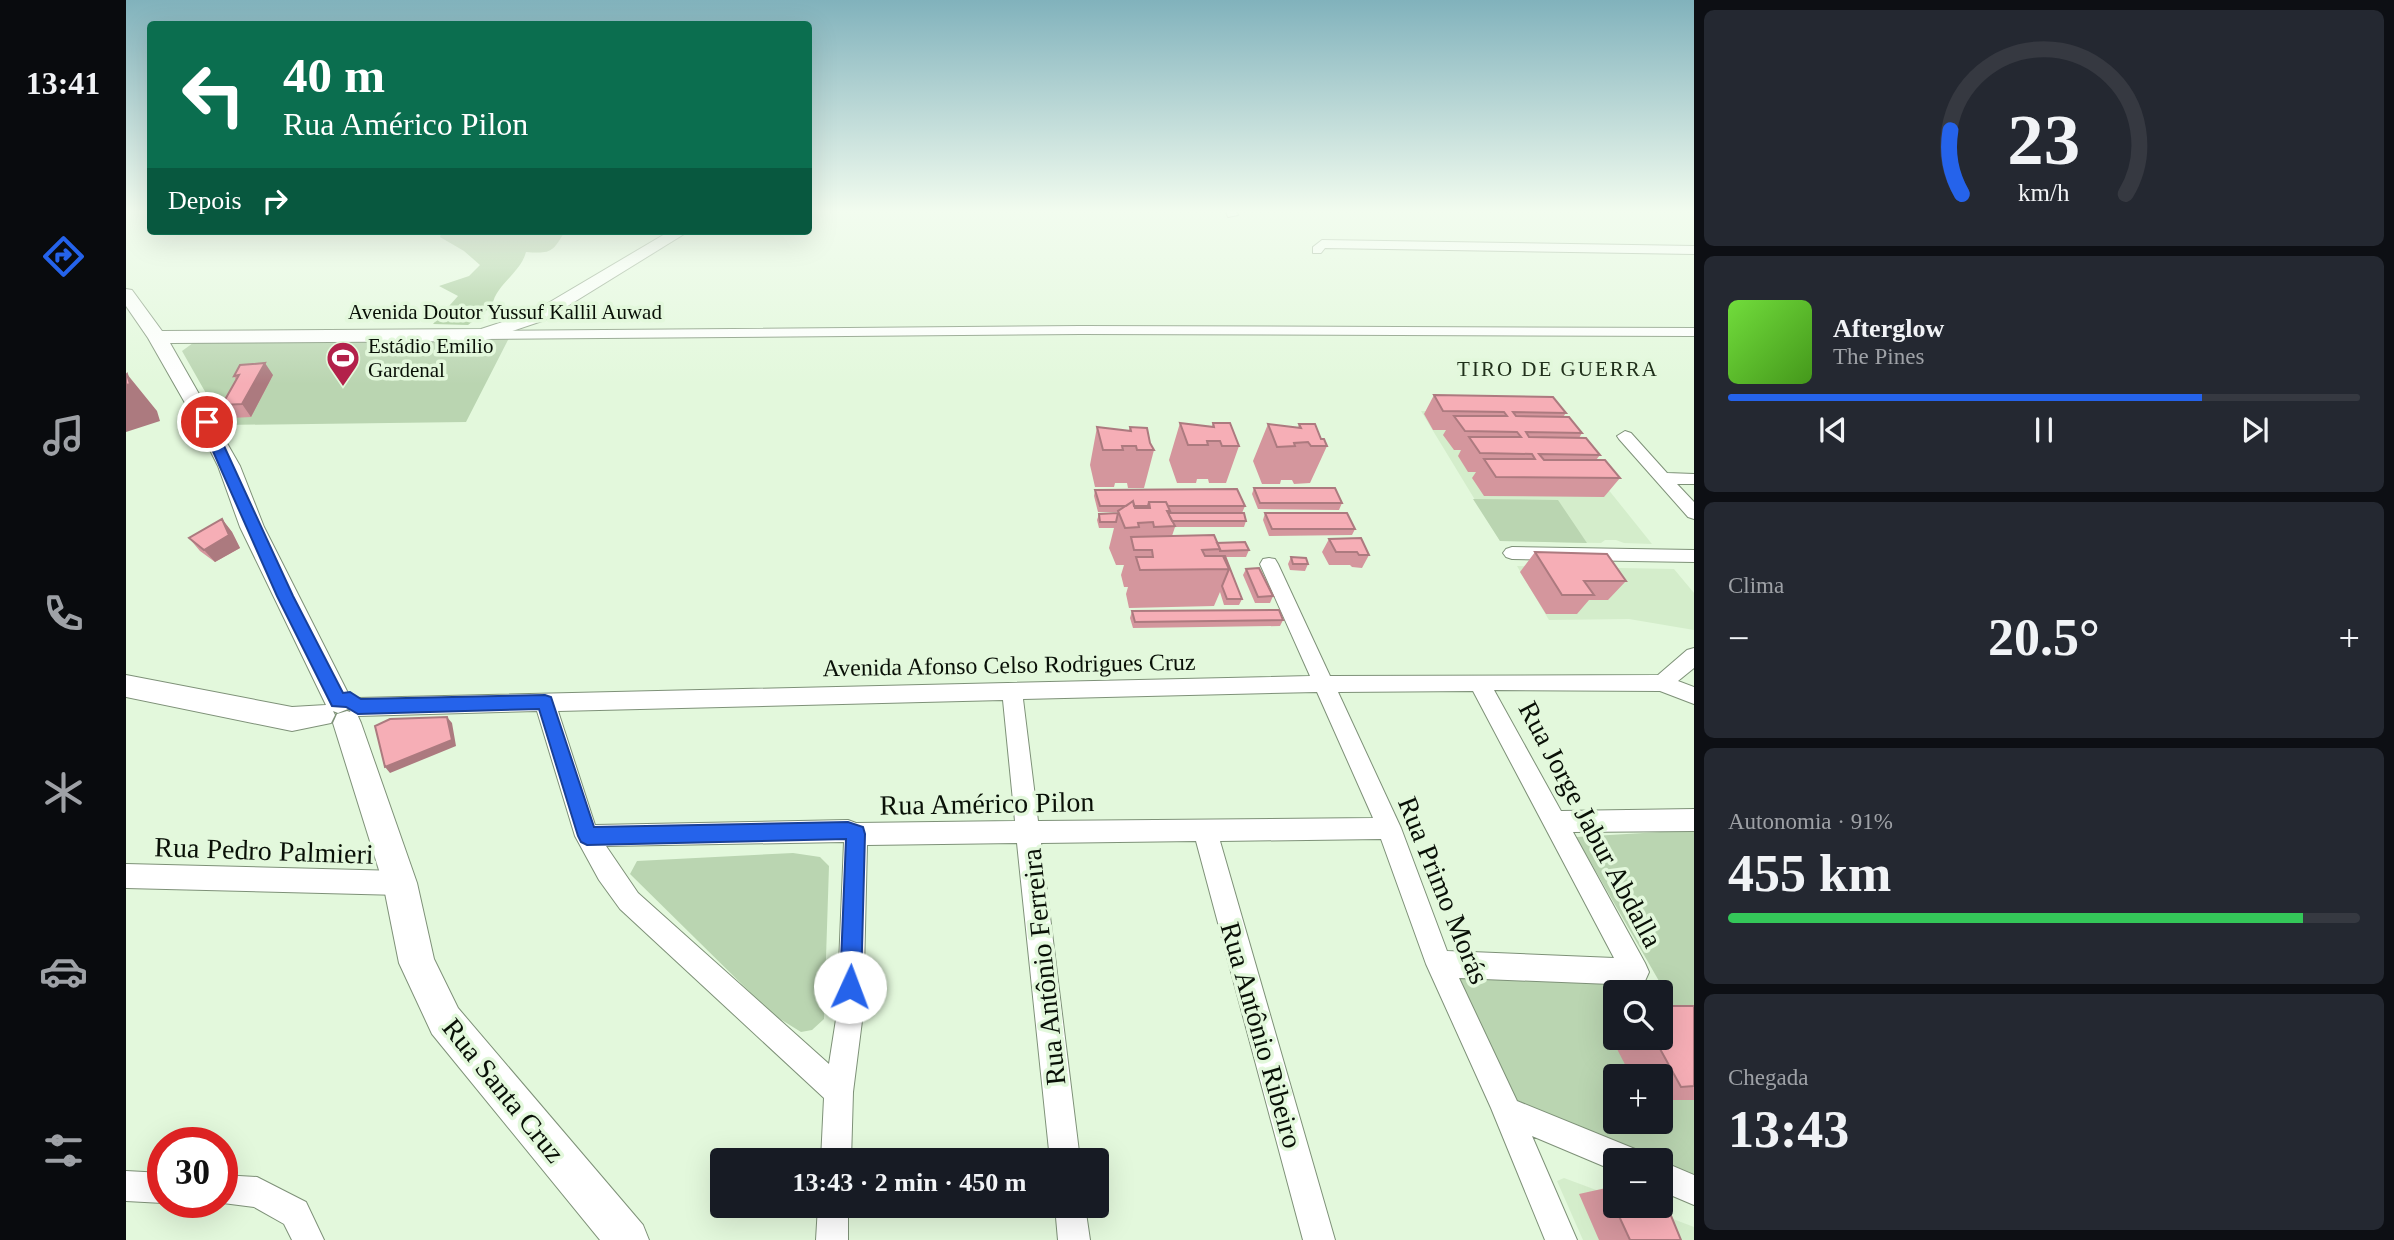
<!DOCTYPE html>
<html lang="pt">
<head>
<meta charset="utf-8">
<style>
  body { margin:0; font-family:Georgia,serif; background:#242831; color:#f1f3f6; height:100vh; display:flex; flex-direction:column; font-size:26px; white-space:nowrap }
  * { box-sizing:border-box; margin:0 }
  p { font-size:23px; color:#9ea1a6 }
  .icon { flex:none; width:38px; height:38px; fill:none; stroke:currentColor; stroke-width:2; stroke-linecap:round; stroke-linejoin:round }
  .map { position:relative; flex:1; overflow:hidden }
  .drawer { display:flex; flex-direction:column; gap:10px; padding:10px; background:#0d0f14; width:700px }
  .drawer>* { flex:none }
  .banner { position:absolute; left:21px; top:21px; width:665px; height:214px; border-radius:7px; box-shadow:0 7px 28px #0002; background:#0b6e4f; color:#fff; overflow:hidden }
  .buttons { position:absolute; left:1477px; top:980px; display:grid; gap:14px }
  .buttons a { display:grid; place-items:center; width:70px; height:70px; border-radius:7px; background:#171b24; box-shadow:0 7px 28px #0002; font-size:35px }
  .speed { position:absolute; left:21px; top:1127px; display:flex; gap:14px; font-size:35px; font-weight:700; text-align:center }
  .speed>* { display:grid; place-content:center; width:91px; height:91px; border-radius:50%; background:#171b24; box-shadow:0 7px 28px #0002; line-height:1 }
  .speed .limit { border:10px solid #d22; background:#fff; color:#111 }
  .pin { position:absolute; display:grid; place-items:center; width:60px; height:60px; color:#fff; margin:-30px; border:4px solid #fff; border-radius:50%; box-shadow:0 2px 7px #0007 }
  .me { position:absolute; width:77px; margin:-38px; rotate:2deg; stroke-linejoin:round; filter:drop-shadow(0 0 5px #0008) }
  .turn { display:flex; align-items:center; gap:24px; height:147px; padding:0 21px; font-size:32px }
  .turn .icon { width:91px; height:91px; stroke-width:2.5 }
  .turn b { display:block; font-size:49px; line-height:60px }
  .then { display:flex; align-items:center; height:66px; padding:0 21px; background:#0003; gap:14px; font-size:26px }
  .big { font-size:52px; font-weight:600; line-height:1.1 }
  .drawer .widget { flex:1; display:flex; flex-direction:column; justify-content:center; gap:10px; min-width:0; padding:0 24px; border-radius:10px; background:#242831 }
  .drawer .dial { align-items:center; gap:0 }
  .dial svg { height:182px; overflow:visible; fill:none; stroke:#363941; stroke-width:7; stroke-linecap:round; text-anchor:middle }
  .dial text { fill:#f1f3f6; stroke:none }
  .song { display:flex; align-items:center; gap:21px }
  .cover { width:84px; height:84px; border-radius:10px; background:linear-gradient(135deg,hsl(100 70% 55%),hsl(100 70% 35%)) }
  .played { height:7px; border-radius:4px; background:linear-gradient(90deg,#2563eb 75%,#363941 75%) }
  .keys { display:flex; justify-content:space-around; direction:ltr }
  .heat { display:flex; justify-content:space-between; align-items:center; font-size:38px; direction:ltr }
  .charge { height:10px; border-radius:5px; background:linear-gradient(90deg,#34c759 91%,#363941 0) }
  .trip { position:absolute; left:584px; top:1148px; width:399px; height:70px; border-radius:7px; background:#171b24; box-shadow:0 7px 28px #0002; font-weight:600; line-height:70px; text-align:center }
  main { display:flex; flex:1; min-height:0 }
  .tab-bar { display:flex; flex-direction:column; width:126px; justify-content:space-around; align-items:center; background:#090b0e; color:#9ea1a6 }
  .tab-bar .icon { width:49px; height:49px }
  .tab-bar .active { color:#2563eb }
  .tab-bar b { font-size:32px; color:#f1f3f6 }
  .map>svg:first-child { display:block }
  .built { fill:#d4edcb }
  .green { fill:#bad5b1; fill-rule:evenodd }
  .forest { fill:#9ac18c }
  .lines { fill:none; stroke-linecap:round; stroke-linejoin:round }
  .street-casing { stroke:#7e9178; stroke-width:2 }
  .secondary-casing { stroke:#7e9178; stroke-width:2 }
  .street { fill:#fff; fill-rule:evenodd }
  .secondary { fill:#fff; fill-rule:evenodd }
  .wall { fill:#d4969d }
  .shaded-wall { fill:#ac7a7f }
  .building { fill:#f6aeb6; stroke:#ac7a7f; stroke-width:2 }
  .route { fill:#2563eb; stroke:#184099; stroke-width:2 }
  .labels { text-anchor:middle; stroke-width:7; stroke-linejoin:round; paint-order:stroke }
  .far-street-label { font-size:21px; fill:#091007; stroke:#e3f8dc }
  .far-poi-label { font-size:21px; fill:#091007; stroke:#e3f8dc; text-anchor:start }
  .far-neighbourhood-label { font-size:21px; letter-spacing:2px; fill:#20301b; stroke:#e3f8dc }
  .street-label { font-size:24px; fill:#091007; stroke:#e3f8dc }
  .near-street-label { font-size:28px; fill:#091007; stroke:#e3f8dc }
</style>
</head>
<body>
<main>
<nav class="tab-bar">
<b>13:41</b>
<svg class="icon active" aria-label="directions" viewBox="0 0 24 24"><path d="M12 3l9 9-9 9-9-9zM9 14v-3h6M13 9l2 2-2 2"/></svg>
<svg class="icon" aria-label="music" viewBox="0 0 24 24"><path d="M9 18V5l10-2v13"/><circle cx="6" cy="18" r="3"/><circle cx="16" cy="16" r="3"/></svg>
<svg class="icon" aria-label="phone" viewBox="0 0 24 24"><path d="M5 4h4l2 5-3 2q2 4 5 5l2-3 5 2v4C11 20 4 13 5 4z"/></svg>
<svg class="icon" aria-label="climate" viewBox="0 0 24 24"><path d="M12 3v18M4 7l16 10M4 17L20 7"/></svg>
<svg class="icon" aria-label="car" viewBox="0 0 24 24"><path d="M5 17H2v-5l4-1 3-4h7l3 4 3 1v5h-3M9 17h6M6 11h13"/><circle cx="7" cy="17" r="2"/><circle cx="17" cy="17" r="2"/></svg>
<svg class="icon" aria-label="filters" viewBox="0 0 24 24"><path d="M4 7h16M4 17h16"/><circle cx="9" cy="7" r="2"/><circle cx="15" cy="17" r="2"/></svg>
</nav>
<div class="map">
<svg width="1568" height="1240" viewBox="0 0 1568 1240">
  <rect width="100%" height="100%" fill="#e3f8dc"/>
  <path class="built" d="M1295,411L1421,413L1526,544L1498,543L1490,540H1479L1475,543L1374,541Z
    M1391,566L1548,569L1568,593V630L1503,619L1423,620Z
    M1438,1178L1489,1197V1206H1513L1568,1227V1240H1457L1431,1181Z"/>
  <path class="green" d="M383,338L340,422L98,425L56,351L67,343L79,340Z
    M1347,499L1432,500L1461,543L1374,541Z
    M1568,830V1184L1535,1170V1160H1510L1400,1116L1376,1096L1322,974L1533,981L1450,837ZM1489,992H1535V1038H1489ZM1489,1076H1535V1122H1489Z
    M667,853L694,857L703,866L698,1019L686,1030L675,1032L646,1014L504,874L511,861Z"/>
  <path class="forest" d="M316,231H439C427,252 425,254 400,252C394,274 370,284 366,306L342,325L307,324L332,296L313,286L343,276L354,265L338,251L314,237Z"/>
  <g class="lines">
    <defs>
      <path id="street" d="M1100,211H1110L1112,215L1102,217Z
        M1196,240L1568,246V254L1199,248L1195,253H1187V247Z
        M955,326L1568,328V336L955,334L357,339L350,335L357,331Z
        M1499,431L1505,433L1541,473L1568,474V484H1551L1568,502V519L1562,517L1493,439L1491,436Z
        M1386,547L1568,550V562L1386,559L1380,557L1377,553L1380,549Z
        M1143,558L1149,559L1152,564L1204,676L1532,675L1561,650L1568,648V668L1552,681L1568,687V704L1534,691L1368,690L1435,811L1568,809V831L1447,832L1519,963L1523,972L1519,981L1510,985L1333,978L1391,1101L1509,1149L1513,1160H1489V1171L1406,1136L1451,1240H1419L1365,1108L1300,964L1255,839L1094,841L1209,1240H1177L1070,841L915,843L954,1160H924L891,843L741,845L737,1013L727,1092L725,1160H695L698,1098L494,909L473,880L449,836L411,711L232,716L225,713L222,707L225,701L232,698L1184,676L1134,564L1137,559ZM1347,691L1488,958L1321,951L1275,828L1212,692ZM1191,692L1247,818L912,821L897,699ZM877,700L889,821L730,823L722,820L469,825L432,711ZM718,842L711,1013L703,1064L512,893L480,846Z
        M0,864L274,871L283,875L286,883L283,891L274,895L0,888Z
        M1535,1161L1568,1175V1205L1535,1191Z
        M0,1171L37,1173V1202H39L37,1203L0,1201Z
        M96,1175L131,1177L180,1202L198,1240H166L158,1224L128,1207L89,1202H96Z
        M692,1206H722V1240H690Z
        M929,1206H959L964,1240H932Z"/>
      <path id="secondary" d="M544,231H563L419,320L357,341L44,343L114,466L138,527L226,701L222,709L212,713L207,711L209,715L205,723L166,731L0,697V675L166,707L200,705L114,527L92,466L71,424L22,338L0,306V289L6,290L36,331L355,329L407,312Z
        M221,711L231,714L235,723L291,883L308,959L332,1008L517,1225L523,1240H474L306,1034L273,963L257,883L207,723L211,714Z"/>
    </defs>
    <use href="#street" class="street-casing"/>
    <use href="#secondary" class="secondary-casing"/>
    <use href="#street" class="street"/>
    <use href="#secondary" class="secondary"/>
  </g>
  <path class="wall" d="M147,375L125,417L105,418L96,405L110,380L108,376Z
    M1308,395L1440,413L1437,417L1456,433L1453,438L1474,455L1470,460L1494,478L1478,497L1358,496L1346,478L1350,472H1342L1332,456L1335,450H1328L1317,435L1320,430H1307L1298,414Z
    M1054,423L1086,427L1087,423L1113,446L1100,483H1083L1082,479H1071L1070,483H1051L1043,460Z
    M1142,424L1172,428L1173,424L1195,439L1201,446L1184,483L1168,484L1166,480H1155L1154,484H1136L1127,461Z
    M971,427L1003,431L1004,427L1024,443L1028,450L1018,488H1002L1001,483H989L988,487H969L964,465Z
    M1128,488L1216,503L1213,510L1132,509L1126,494Z
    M969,490L1119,506L1116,513L1044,512L1043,513L1120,521L1118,527H1049L1046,536L1091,543L1123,550L1120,557H1100L1116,599L1113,605H1098L1094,592L1088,606L1003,608L1000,594L1002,587H998L995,575L998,565H990L983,548L988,528H973L971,520L973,514L992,513V512H972L968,496Z
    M1139,513L1229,529L1226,535L1143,536L1137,520Z
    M96,519L106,532L114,548L89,562L74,551L63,538Z
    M1203,539L1243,555L1236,568L1226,567L1224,565H1203L1196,552Z
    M1409,552L1500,581L1482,600H1463L1451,614H1420L1394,572Z
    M1165,557L1182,564L1179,571L1164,570L1162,564Z
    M1120,569L1147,596L1144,603H1129L1117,575Z
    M1006,611L1157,620L1154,626L1007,628L1004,618Z
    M1568,1006V1100H1535V1076H1505L1477,1022L1489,1016V1038H1535Z
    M1480,1188L1555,1240H1473L1453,1194Z"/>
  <path class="shaded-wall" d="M139,363L147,375L125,417L116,404Z
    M1,374L31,411L34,421L0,432V385Z
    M96,519L106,532L114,548L89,562L78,550Z
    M321,717L326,723L330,746L264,773L259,767Z"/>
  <path class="building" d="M139,363L116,404L96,405L113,375L108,376L114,365Z
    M1,374L4,384L0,385V375Z
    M1308,395L1427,397L1440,413L1387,412L1390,416L1443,417L1456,433L1400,432L1403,437L1460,438L1474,455L1413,454L1418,460H1479L1494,478L1370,477L1358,459H1409L1406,454L1354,453L1343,437H1395L1391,432L1339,431L1328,416H1381L1378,412L1317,411Z
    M1054,423L1088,427L1087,423H1104L1113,446H1096L1094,441H1081L1082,445H1062Z
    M1142,424L1175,428L1173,424H1189L1195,439H1198L1201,446H1185L1182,442L1168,443L1169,446L1151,447Z
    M971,427L1005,431L1004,427L1021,428L1024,443L1028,450H1011L1010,446H996L997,450H977Z
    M1128,488H1209L1216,503H1134Z
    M1111,489L1119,506H1042L1040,502H1023L1022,506H1008L1007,501L1000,506H974L969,490Z
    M1007,501L1009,508H1024L1023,502H1040L1044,511H1041L1049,526L1028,527L1027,522L1012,523L1013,527L999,528L992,511Z
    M992,513L990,522H974L973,514Z
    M1043,513H1118L1120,521H1046L1043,515Z
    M1139,513H1221L1229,529H1146Z
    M96,519L103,535L78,550L63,538Z
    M1088,535L1094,549L1076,550L1079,556H1097L1103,569L1014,570L1010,557H1027L1026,550H1008L1005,537Z
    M1235,538L1243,555H1233L1231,552H1210L1203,539Z
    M1119,542L1123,550L1094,551V549L1091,543Z
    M1409,552L1481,554L1500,581H1458L1468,595H1436Z
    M1097,556H1099L1116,599H1101L1096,586L1103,569Z
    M1165,557L1180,558L1182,564H1167Z
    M1133,568L1147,596L1132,597L1120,569Z
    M1153,610L1157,620L1009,622L1006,611Z
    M321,717L326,740L259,767L249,726L264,719Z
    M1535,1006H1568V1086L1555,1087L1528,1038H1535Z
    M1480,1188L1489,1190V1206H1535V1200L1539,1201L1555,1240H1504Z"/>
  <linearGradient id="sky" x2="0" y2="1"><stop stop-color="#81b2bc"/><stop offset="0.55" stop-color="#f2fcef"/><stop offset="1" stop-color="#f2fcef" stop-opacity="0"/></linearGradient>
  <rect width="1568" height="384" fill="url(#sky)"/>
  <path class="route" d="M81,418L87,422L167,596L217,693L224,692L235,699L419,695L425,697L468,827L722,822L737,827L739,834L735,987L732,995L724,998L717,995L714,987L720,839L461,845L455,842L452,836L413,709L232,714L220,707L206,706L151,596L74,422Z"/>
  <defs>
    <symbol id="stadium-pin" viewBox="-11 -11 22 30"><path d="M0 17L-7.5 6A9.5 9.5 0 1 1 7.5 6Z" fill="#b3214a" stroke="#e3f8dc"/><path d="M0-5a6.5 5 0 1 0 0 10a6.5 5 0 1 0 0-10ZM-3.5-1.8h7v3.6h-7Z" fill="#fff"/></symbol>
  </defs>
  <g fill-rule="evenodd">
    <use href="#stadium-pin" x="198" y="339" width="38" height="52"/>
  </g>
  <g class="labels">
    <g class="far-street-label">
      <text x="379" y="319">Avenida Doutor Yussuf Kallil Auwad</text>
    </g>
    <g class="far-poi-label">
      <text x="242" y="353">Estádio Emilio<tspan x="242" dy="24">Gardenal</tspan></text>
    </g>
    <g class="far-neighbourhood-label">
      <text x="1432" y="376">TIRO DE GUERRA</text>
    </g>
    <g class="street-label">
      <text transform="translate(883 665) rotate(-1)" y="8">Avenida Afonso Celso Rodrigues Cruz</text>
    </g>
    <g class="near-street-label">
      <text transform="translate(861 803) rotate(-1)" y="10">Rua Américo Pilon</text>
      <text transform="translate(1465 824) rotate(62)" y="10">Rua Jorge Jabur Abdalla</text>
      <text transform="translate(138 850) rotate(2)" y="10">Rua Pedro Palmieri</text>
      <text transform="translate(1318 890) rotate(68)" y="10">Rua Primo Morás</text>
      <text transform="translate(917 967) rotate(-96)" y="10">Rua Antônio Ferreira</text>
      <text transform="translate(1136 1035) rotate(74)" y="10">Rua Antônio Ribeiro</text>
      <text transform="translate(378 1090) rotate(51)" y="10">Rua Santa Cruz</text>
    </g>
  </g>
</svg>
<div class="buttons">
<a><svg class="icon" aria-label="search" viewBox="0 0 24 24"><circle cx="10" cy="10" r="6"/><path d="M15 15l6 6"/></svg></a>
<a>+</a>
<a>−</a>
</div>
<div class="speed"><div class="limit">30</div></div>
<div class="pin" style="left:81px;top:422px;background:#d93025"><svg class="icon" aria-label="arrive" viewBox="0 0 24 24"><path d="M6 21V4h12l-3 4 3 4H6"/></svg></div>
<svg class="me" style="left:724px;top:987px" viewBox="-20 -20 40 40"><circle r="19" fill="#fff"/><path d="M0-13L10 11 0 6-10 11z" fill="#2563eb"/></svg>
<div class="trip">13:43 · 2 min · 450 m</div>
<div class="banner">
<div class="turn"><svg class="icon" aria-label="left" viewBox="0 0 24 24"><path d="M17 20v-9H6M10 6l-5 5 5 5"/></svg><div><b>40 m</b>Rua Américo Pilon</div></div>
<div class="then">Depois<svg class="icon" aria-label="right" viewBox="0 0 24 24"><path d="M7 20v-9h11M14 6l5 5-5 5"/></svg></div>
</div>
</div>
<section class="drawer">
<div class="widget dial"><svg viewBox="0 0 100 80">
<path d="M14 69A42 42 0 1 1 86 69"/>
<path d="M14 69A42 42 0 0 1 9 41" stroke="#2563eb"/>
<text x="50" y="56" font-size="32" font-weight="700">23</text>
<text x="50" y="72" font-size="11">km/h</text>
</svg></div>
<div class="widget">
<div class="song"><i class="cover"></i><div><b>Afterglow</b><p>The Pines</p></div></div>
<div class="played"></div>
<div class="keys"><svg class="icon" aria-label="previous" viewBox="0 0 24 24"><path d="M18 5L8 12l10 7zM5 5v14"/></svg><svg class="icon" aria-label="pause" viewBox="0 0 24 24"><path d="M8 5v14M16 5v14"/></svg><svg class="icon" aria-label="next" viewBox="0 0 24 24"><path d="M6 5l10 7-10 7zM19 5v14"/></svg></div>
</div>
<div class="widget"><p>Clima</p>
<div class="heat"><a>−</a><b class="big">20.5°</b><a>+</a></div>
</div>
<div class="widget"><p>Autonomia · 91%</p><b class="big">455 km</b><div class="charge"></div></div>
<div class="widget"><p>Chegada</p><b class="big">13:43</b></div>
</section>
</main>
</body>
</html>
